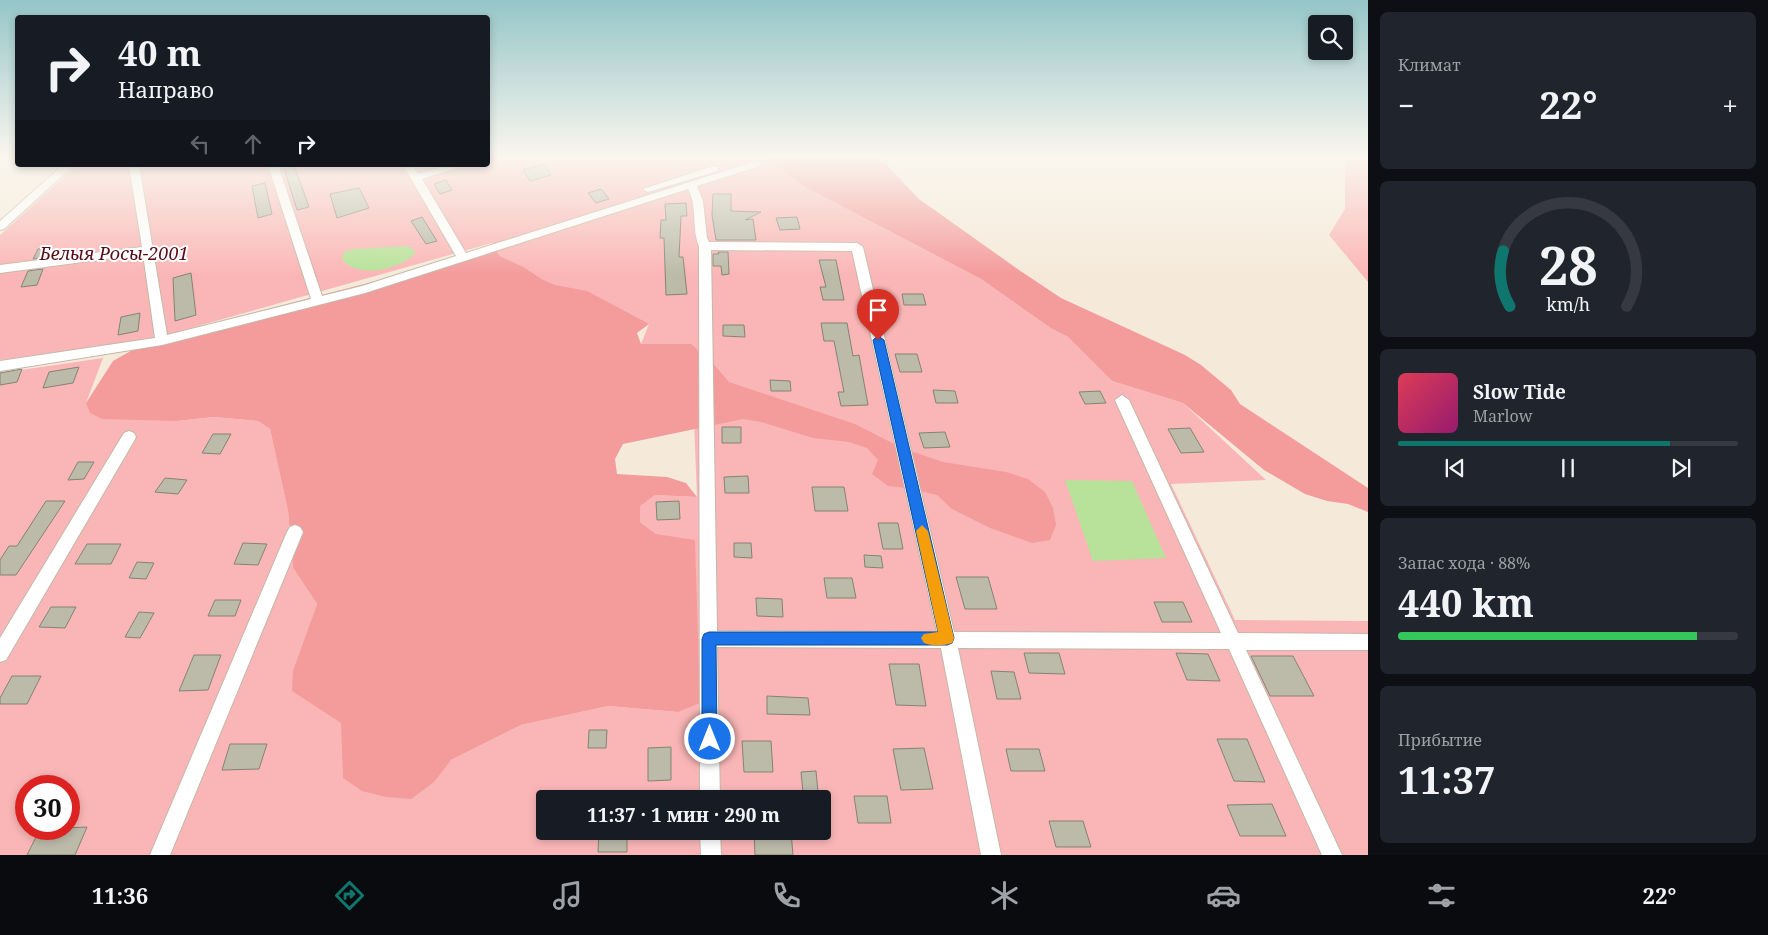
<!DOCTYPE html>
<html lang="ru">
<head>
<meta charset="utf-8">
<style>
  body { margin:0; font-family:"Noto Serif",serif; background:#20242c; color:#f1f3f6; height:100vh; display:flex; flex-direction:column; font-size:19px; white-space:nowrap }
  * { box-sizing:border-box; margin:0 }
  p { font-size:16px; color:#9ea1a6 }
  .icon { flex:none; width:28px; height:28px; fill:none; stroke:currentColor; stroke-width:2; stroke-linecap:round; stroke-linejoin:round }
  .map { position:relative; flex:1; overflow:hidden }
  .details { display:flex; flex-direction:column; gap:12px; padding:12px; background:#0d0f14; width:400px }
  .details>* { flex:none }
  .banner { position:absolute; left:15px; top:15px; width:475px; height:152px; border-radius:5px; box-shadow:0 2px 8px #0003; background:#171b24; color:#f1f3f6; overflow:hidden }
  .tools { position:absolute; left:1308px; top:15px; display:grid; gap:10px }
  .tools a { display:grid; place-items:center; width:45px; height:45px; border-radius:5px; background:#171b24; box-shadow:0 2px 8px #0003; font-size:25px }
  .speed { position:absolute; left:15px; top:775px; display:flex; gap:10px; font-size:25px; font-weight:700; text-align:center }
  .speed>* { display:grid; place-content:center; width:65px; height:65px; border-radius:50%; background:#171b24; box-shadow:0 2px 8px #0003; line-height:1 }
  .speed .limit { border:8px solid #d22; background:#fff; color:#111 }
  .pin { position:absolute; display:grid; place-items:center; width:42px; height:42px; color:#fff; margin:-51px -21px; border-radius:50% 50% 50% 0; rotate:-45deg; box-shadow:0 0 5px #0007 }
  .pin .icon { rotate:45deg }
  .me { position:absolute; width:55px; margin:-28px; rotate:0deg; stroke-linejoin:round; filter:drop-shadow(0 0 4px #0008) }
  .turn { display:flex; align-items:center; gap:18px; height:105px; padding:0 20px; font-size:22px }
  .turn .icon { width:65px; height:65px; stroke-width:2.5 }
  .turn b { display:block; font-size:35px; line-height:42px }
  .lanes { display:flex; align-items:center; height:48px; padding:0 20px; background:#0003; justify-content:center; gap:25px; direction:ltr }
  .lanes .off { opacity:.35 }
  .big { font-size:38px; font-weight:700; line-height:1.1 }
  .details .widget { flex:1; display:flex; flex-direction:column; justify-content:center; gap:8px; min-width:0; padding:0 18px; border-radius:8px; background:#20242c }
  .details .dial { align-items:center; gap:0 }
  .dial svg { height:130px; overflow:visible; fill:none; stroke:#363941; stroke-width:7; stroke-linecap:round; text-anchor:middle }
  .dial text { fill:#f1f3f6; stroke:none }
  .song { display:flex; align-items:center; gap:15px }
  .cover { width:60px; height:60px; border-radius:8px; background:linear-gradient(135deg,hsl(350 70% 55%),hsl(320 70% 35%)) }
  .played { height:5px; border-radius:2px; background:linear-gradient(90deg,#0f766e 80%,#363941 80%) }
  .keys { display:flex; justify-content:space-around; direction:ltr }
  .heat { display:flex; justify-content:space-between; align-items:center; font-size:28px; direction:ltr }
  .charge { height:8px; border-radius:4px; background:linear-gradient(90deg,#34c759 88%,#363941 0) }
  .trip { position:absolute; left:536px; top:790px; width:295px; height:50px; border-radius:5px; background:#171b24; box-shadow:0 2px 8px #0003; font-weight:700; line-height:50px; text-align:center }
  .tab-bar { display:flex; height:80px; justify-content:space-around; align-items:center; background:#090b0e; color:#9ea1a6 }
  .tab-bar .icon { width:35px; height:35px }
  .tab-bar .on { color:#0f766e }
  .tab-bar b { font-size:22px; color:#f1f3f6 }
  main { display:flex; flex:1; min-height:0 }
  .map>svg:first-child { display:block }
  .green { fill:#fab6b6; fill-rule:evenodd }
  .forest { fill:#f49b9c }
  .water { fill:#b8e299 }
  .building { fill:#bcbbaa; stroke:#848373 }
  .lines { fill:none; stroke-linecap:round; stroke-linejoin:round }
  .minor-casing { stroke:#c3b8a9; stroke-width:2 }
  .minor { fill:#fff; fill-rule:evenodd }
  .route { fill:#1a73e8; stroke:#114b97 }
  .slow { fill:#f59e0b }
  .labels { text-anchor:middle; stroke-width:4; stroke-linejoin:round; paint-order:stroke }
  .park-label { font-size:18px; font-style:italic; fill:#590a17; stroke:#fff }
</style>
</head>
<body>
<main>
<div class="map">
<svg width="1368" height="855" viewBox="0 0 1368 855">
  <rect width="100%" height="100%" fill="#f5eada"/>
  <path class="green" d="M488,156H763L805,187L981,279L1052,329L1068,337L1112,381L1183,403L1266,480L1171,484L1235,620L1368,621V855H0V373L103,358L86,403L176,421L214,417L258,421L270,429L288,511L293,568L317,604L293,670L451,760L521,725L608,706L678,712L656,534L640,522V505L655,495L697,497L691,345L641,344L649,324L554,289L522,266L500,256L492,243L152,339L0,360V235L77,165H488ZM26,786H69V829H26ZM545,799H822V831H545Z
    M1345,156H1368V282L1329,235L1345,209Z"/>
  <path class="forest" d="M763,156H878L919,199L1019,270L1061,298L1185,355L1201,365L1231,390L1240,404L1368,488V512L1348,504L1327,501L1305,494L1264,470L1183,403L1112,381L1068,337L1052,329L981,279L805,187Z
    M496,250L500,256L522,266L543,280L555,285L587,291L649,324L637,333L641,344H691L711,361L729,382L855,424L902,448L943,462L1006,472L1028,479L1045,492L1053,508L1056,525L1050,540L1032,543L990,528L952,509L937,495L907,488L888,486L872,474L878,460L867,448L849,442L813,438L761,422L743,419L623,444L615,459L617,474L667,477L686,483L697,497L655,495L640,506V522L656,534L695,540L700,703L678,712L608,706L521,725L451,760L434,782L411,799L386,797L362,791L343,778L341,723L292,691L293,670L317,604L293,568L288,511L270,429L258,421L214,417L176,421L102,419L90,413L86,403L113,361L152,339Z"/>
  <path class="water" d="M408,246L416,252C403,269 357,280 342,259L344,252L354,249Z
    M1065,480L1132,481L1166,558L1093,561Z"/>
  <path class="building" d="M544,164L551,175L530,181L523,170Z
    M283,165H294L309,207L297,210Z
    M446,180L452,190L440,194L434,184Z
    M265,183L272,214L258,218L252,186Z
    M359,188L369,208L337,218L330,194Z
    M601,189L609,199L596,203L588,193Z
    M713,194H731V211L761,212L745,220L753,219L756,240H716L712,215Z
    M686,203L687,216H681L679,257H683L687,294L666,295L664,238H660L661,220H666L665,204Z
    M422,217L437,241L426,244L411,221Z
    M797,217L800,229L780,230L776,218Z
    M52,248L48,257L33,259L38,249Z
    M718,252H728L729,274L722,275L721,266H713V254H719Z
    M819,260H836L844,300H823L820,287H826Z
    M43,269L37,285L21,287L28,271Z
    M191,273L196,315L175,321L173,278Z
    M902,294H923L926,305H904Z
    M140,313L138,331L118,335L121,317Z
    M821,323H847L853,356L859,355L868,405L841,406L838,392H844L834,341H824Z
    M723,325H744L745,337L723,336Z
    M895,354H917L922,372H900Z
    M79,367L73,383L43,388L49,372Z
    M22,369L17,382L0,385V373Z
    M770,380L790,381L791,391H771Z
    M933,390L955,391L958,403H936Z
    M1100,391L1106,403L1085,404L1079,392Z
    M722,427H741V443H722Z
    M1190,428L1204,452L1181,453L1168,429Z
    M945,432L950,447L924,448L919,433Z
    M213,434H231L220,454L202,453Z
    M78,462H94L84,479L68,480Z
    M748,476L749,493H725L724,477Z
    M165,478L187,480L178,494L155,492Z
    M812,487H844L848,511H815Z
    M46,501H65L16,575H0V560L9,546H17Z
    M679,501L680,519L657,520L656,502Z
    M878,523H898L903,549H883Z
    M243,543L267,544L258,565L234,564Z
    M734,543H751L752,558L734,557Z
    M87,544H121L111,564H75Z
    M864,555L881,556L883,568L865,567Z
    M137,562L154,563L146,579L129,578Z
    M956,577H988L997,609H965Z
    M824,578H852L856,598H827Z
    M756,598L782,599L783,617L757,616Z
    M215,600H241L235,616H208Z
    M1154,602H1183L1192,622H1162Z
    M51,607H76L65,628L39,627Z
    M139,612L154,613L140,638L125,637Z
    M1024,653H1059L1065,674L1029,673Z
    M1176,653L1208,654L1220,681L1187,680Z
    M194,655H221L208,690L179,691Z
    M1251,656H1293L1314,696H1270Z
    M889,664H919L926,706L896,705Z
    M991,671L1014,672L1021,699H997Z
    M12,676H41L27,704H0V698Z
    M767,696L808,698L810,715L767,714Z
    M589,730H607L606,748H588Z
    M1217,739H1247L1265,782L1234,781Z
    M742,741H771L773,772H744Z
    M230,744H267L259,769L222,770Z
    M671,747V780L648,781V748Z
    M924,748L933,789L901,790L893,749Z
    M1006,749H1039L1045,771H1011Z
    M816,771L818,792H803L801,772Z
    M854,796H887L891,823H858Z
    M1272,804L1286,836H1240L1227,805Z
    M1049,821H1083L1091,847H1056Z
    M87,827L75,855H27L40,829Z
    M599,831H627V852H598Z
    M754,832H791L793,855H755Z"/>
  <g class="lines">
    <defs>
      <path id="minor" d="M488,156H501L488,161Z
        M756,161L760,162V166L697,186L703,201L707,238L709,242L857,243L863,247L954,632L1221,633L1115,400L1122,395L1129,400L1238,633L1368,634V650H1246L1342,855H1322L1229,649L958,648L1001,855H981L941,648L717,647L720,799H700L699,246C691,228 698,207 688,189L365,293L162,345L0,371V361L155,338L143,254L0,273V265L142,247L129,165H139L167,335L311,299L268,165H278L322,296L362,286L456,256L403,165H413L418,174L450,165H466L422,179L466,253ZM711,250L852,251L937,632L717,631Z
        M63,165H74L4,229L0,230V221Z
        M714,166L718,167V171L648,192L643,189Z
        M129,431L134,433L136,437L134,441L6,660L0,662V638L124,433Z
        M295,525L300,527L303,532L170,855H150L287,532L290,527Z
        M700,831H720L721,855H701Z"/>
    </defs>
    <use href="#minor" class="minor-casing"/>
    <use href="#minor" class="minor"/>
  </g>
  <linearGradient id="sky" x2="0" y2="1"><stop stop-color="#95c6c8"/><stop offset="0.57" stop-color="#faf6ee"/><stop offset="1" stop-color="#faf6ee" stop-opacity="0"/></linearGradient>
  <rect width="1368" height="275" fill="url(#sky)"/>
  <path class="route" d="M878,336L884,340L954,638L952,643L947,645H716L717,739L715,744L710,746L704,744L702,739V639L704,634L709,632H938L873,340Z"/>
  <path class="slow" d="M922,525L928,531L954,638L952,643C943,646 932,646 924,643L921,638L924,634L938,632L916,531Z"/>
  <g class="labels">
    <g class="park-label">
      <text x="114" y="260">Белыя Росы-2001</text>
    </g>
  </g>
</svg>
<div class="tools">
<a><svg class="icon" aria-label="search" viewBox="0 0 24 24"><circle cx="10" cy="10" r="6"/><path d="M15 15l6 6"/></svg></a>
</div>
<div class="speed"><div class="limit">30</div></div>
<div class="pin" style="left:878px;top:340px;background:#d93025"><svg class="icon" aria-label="arrive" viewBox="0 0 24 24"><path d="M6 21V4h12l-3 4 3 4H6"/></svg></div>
<svg class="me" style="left:710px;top:739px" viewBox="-20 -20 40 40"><circle r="17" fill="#1a73e8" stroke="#fff" stroke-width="3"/><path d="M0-11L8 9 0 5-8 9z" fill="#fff"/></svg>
<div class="trip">11:37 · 1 мин · 290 m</div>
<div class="banner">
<div class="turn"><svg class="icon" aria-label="right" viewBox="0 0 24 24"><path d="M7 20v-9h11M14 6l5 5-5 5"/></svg><div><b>40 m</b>Направо</div></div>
<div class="lanes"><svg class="icon off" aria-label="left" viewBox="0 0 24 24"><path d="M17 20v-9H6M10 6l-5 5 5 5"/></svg><svg class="icon off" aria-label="ahead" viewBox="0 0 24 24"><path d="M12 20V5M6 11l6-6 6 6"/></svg><svg class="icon" aria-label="right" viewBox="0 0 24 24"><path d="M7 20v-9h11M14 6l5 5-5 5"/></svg></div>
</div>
</div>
<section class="details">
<div class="widget"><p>Климат</p>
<div class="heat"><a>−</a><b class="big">22°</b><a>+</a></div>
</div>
<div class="widget dial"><svg viewBox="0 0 100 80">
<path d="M14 69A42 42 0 1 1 86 69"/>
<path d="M14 69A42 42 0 0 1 10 35" stroke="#0f766e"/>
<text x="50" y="56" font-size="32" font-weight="700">28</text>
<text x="50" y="72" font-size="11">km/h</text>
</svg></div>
<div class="widget">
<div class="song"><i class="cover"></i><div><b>Slow Tide</b><p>Marlow</p></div></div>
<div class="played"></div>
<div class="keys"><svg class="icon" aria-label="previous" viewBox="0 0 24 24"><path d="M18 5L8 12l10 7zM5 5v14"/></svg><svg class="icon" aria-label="pause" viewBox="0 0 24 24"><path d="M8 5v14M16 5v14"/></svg><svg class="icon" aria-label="next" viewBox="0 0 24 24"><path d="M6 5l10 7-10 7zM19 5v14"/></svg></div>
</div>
<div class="widget"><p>Запас хода · 88%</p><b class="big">440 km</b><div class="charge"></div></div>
<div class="widget"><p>Прибытие</p><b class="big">11:37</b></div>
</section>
</main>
<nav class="tab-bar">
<b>11:36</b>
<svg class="icon on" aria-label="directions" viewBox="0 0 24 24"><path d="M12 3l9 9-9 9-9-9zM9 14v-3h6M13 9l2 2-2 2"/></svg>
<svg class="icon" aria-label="music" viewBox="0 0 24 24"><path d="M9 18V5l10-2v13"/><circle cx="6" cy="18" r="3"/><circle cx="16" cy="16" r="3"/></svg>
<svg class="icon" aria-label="phone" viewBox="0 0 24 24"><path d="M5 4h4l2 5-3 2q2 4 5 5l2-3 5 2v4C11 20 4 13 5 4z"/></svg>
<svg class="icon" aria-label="climate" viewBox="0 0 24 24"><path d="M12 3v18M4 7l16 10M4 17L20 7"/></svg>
<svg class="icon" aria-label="car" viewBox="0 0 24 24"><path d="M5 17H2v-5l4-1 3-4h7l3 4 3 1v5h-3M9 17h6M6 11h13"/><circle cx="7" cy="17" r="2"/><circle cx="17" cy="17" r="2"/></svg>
<svg class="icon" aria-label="filters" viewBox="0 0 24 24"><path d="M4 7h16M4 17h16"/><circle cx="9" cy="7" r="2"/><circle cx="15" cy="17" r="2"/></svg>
<b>22°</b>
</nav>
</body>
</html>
